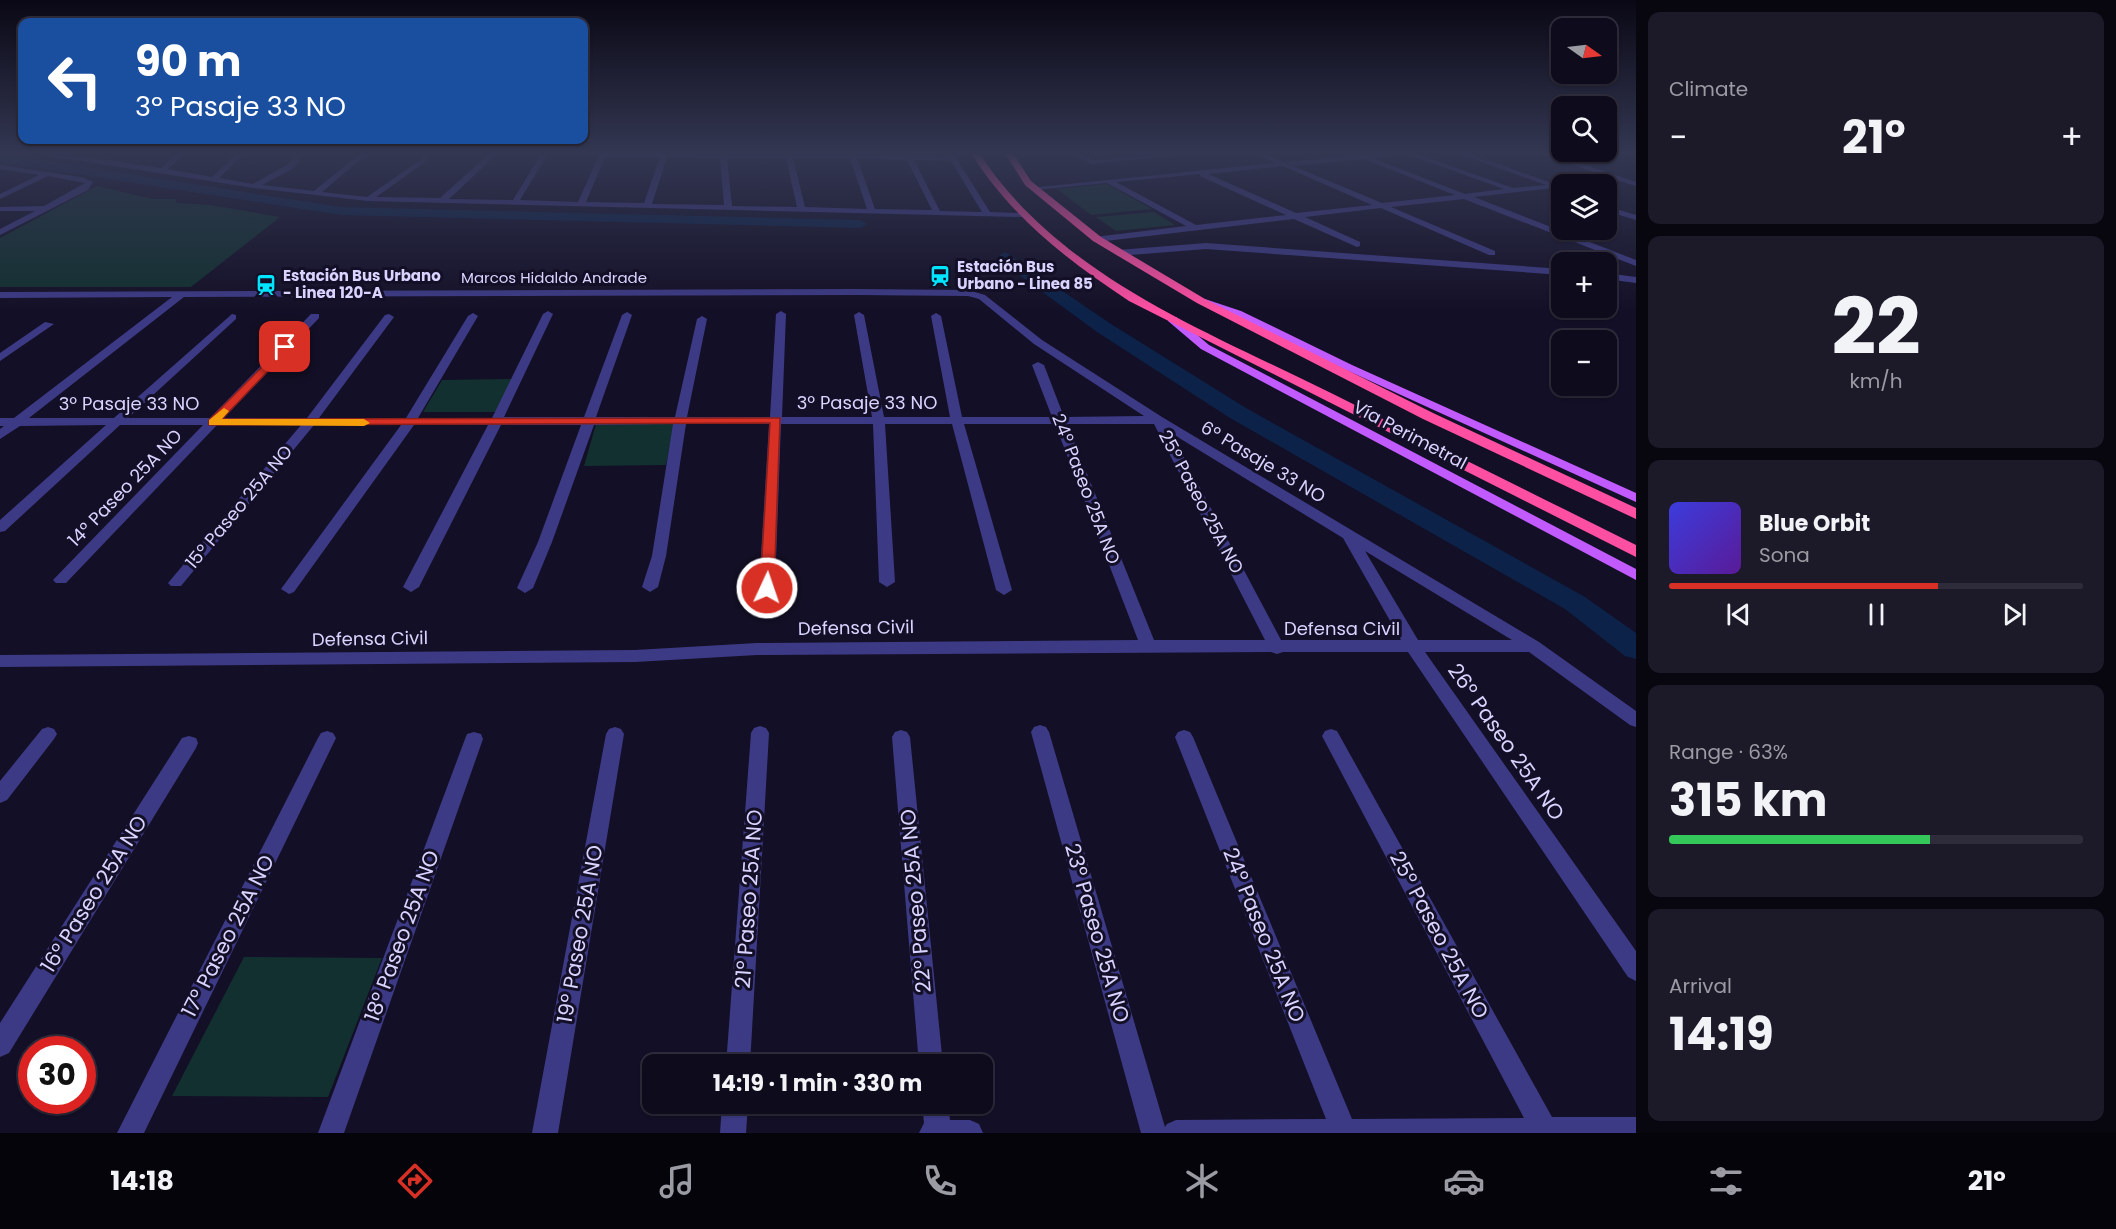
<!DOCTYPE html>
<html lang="en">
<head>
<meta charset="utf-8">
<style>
  body { margin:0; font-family:Poppins,sans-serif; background:#1c1929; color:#f1f3f6; height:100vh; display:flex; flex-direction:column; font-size:22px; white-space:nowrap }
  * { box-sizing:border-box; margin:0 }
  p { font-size:20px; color:#9b9ba3 }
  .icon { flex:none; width:33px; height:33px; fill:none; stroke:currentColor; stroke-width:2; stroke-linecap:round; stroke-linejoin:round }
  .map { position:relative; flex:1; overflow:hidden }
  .side { display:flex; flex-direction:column; gap:12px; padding:12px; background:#08060f; width:480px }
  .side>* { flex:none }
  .top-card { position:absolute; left:18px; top:18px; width:570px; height:126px; border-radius:12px; box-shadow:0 2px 4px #0004,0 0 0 2px #2e2b3b; background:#1a4fa0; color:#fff; overflow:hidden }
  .needle { width:39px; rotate:104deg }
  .fabs { position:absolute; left:1551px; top:18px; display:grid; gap:12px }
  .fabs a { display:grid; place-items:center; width:66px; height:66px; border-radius:12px; background:#0e0b1c; box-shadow:0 2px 4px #0004,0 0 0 2px #2e2b3b; font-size:30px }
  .speed { position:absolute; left:18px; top:1036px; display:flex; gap:12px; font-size:30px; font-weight:700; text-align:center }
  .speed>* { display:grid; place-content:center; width:78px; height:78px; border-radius:50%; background:#0e0b1c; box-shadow:0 2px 4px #0004,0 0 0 2px #2e2b3b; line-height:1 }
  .speed .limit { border:9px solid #d22; background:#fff; color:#111 }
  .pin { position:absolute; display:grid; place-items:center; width:51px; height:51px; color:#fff; margin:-26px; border-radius:12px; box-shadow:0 3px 9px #0006 }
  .me { position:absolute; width:66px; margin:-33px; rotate:3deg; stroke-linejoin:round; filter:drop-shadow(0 0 4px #0008) }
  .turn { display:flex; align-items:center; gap:21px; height:126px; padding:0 18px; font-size:27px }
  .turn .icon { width:78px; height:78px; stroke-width:2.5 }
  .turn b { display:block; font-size:42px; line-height:51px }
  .big { font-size:45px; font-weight:700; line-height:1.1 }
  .side .card { flex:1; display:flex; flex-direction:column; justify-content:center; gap:9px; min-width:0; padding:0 21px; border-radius:12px; background:#1c1929 }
  .side .dial { align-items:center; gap:0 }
  .dial b { font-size:78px; line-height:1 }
  .song { display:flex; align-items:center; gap:18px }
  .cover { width:72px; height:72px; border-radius:9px; background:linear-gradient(135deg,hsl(240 70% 55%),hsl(270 70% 35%)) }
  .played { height:6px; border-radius:3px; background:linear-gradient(90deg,#d93025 65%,#2e2b3b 65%) }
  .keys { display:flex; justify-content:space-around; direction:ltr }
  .heat { display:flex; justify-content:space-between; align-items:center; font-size:33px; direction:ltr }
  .charge { height:9px; border-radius:4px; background:linear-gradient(90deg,#34c759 63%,#2e2b3b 0) }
  .trip { position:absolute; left:642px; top:1054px; width:351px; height:60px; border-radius:12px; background:#0e0b1c; box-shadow:0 2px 4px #0004,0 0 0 2px #2e2b3b; font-weight:700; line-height:60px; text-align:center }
  .tabs { display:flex; height:96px; justify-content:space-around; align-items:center; background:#06040b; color:#9b9ba3 }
  .tabs .icon { width:42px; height:42px }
  .tabs .on { color:#d93025 }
  .tabs b { font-size:27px; color:#f1f3f6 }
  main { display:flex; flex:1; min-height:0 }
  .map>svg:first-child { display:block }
  .green { fill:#12302f }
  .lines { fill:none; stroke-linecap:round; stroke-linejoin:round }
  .canal { fill:#0c2248; fill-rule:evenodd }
  .minor { fill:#3d3a85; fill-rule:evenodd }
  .major { fill:#c25bff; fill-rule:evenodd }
  .highway { fill:#ff4fa3; fill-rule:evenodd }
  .route { fill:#d93025; stroke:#8d1f18; stroke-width:1.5 }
  .slow { fill:#f59e0b }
  .labels { text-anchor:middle; stroke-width:6; stroke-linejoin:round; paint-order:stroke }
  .far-poi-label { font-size:15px; font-weight:bold; fill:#d9d4ff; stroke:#130f26; text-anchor:start }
  .far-street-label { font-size:15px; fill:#d9d4ff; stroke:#130f26 }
  .street-label { font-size:18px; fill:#d9d4ff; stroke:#130f26 }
  .near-street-label { font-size:21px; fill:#d9d4ff; stroke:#130f26 }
</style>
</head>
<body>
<main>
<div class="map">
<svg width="1636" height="1133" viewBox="0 0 1636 1133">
  <rect width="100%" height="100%" fill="#130f26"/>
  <path class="green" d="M1107,184L1152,209L1091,215L1057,189Z
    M97,186L152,199H175L177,203L211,205L280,217L191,287H0V238Z
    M1154,212L1175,225L1116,231L1096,217Z
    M512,379L495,412H423L442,380Z
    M596,424H674L666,465L584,466Z
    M244,957L382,958L328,1097L172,1096Z"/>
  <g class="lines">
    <path class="canal" d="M0,154L341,207L860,220L867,224L860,228L341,215L0,162Z
      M1005,252L1111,324L1246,408L1585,597L1636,633V659L1625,656L1565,609L1230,418L1097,332L999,260L997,257Z"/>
    <path class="minor" d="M31,153L110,160L161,168L178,153H185L168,169L212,177L238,153H245L219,178L253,184L288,164L297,153H304L294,168L262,185L314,191L361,153H368L322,192L367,197L423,158V153H429L428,160L376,197L440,198L490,153H498L449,199L513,200L540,156L536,153L547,155L520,200L578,202L600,153H791L949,157L947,153H953L990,212L1022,213L1026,215L1022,217L368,201L254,188ZM605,157H660L644,203L586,202ZM667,157L720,158L724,205L652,204ZM727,158H786L797,207L732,206ZM793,158H850L867,209L805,207ZM857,158L907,160L932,210L875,209ZM914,160L951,161L982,212L940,211Z
      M1070,153H1078L1093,160L1194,153L1092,164Z
      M1254,153H1263L1284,162L1381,153H1414L1513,188L1546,185L1457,153H1467L1554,184L1608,177L1539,153H1549L1636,182V186L1616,180L1562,184V187L1474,197L1636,260V266L1464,199L1391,207L1495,251V255H1489L1381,208L1305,217L1360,242V246L1357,247L1294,219L1097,242L1093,239L1094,237L1186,226L1107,183L1034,190L1030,188L1275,163ZM1405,154H1406L1504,189L1465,194L1372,158ZM1363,159H1364L1455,195L1382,203L1293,166ZM1283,166L1372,205L1296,213L1208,174ZM1200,174V176L1286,215L1196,225L1116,182Z
      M1626,153H1636V157L1627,154Z
      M0,165L81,177L93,182L88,190L0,235V229L35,211H0V207L44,206L85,183L48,176L0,199V194L39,175L0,169Z
      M1606,206L1636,215V220L1606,211Z
      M1206,243L1562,269V275L1206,249L1118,256L1114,253L1118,250Z
      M1606,273L1636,277V283L1606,279Z
      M856,289L968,290L985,295L1042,340L1162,417L1539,642L1636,711V727L1630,725L1529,652H1425L1636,951V981L1628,977L1408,652H1283L1277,654L1271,652L757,655L635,662L0,667V655L635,650L757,643L1138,640L1055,424H964L1012,590L1004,595L996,590L952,424H885L895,582L887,587L879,582L873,424H781L775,588L767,593L759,588L769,424H686L666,556L658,587L650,592L642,587L652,556L673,424L594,425L552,542L533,588L525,593L517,588L538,542L581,425H501L419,587L411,592L403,587L488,425H414L294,592L289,594L281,589L401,425H314L181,586H171L168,583L301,425H217L66,583H56L53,580L203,425H120L5,531L0,532V520L106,425L20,426L0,439V429L4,426H0V418H14L172,297L0,298V292ZM856,295L968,296L979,299L1034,344L1144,416L1064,417L1044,365L1038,362L1032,365L1052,417H962L941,316L936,313L931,316L950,417H884L864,315L859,312L854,315L872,417H782L786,314L781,311L776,314L770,417H687L707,319L702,316L697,319L675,417H596L632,315L627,312L622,315L584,417H504L553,314L548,311L543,314L492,418H418L478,316L473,313L468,316L406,418H319L394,317L389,314L385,315L307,418H224L319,318V314H311L210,418H128L236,319V315L232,314L114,418H29L184,297ZM1067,424H1154L1265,640H1154ZM1171,433L1343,538L1401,640H1281ZM1365,551L1512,640H1418Z
      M45,322L54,324L0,361V353Z
      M1040,725L1046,727L1049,732L1165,1127L1167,1124L1176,1120L1326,1119L1175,737L1178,732L1184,730L1190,732L1193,737L1352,1119L1524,1118L1322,736L1325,731L1331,729L1337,731L1552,1117H1636V1133H1141L1031,732L1034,727Z
      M760,726L766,728L769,733L750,1065H726L751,733L754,728Z
      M48,727L54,729L57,734L54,739L7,800L0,803V781L42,729Z
      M615,727L621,729L624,734L558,1133H532L606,734L609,729Z
      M901,730L907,732L910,737L943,1065H919L892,737L895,732Z
      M327,731L333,733L336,738L144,1133H117L318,738L321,733Z
      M474,732L481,734L483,739L344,1133H318L465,739L467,734Z
      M189,736L196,738L198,743L196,748L9,1053L0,1057V1023L182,738Z
      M722,1104H748L746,1133H720Z
      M922,1104H948L950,1120H970L979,1124L983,1133H919L924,1123Z"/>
    <path class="major" d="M1205,299L1241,311L1352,365L1636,493V502L1344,369L1233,315L1202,304L1200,302Z
      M1168,317H1176L1209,345L1636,569V580L1201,349L1168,321Z"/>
    <path class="highway" d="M971,153H979C1060,276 1204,330 1331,393C1433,444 1534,494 1636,545V557L1129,301C1067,260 1011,217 971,153Z
      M1005,153H1013L1031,181L1101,237L1205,299L1433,413L1636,508V519L1423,419L1197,303L1093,241L1025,185Z"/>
  </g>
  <linearGradient id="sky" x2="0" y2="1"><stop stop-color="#0a0815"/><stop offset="0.49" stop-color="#333752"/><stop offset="1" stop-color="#333752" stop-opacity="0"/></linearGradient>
  <rect width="1636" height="312" fill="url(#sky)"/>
  <path class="route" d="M285,344L290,347L289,349L222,419L780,418L774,588L767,593L760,588L770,423L209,425V420Z"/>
  <path class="slow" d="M224,408L229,411L222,419H364L370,423L364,426L209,425V420Z"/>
  <defs>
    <symbol id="station-bare" viewBox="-9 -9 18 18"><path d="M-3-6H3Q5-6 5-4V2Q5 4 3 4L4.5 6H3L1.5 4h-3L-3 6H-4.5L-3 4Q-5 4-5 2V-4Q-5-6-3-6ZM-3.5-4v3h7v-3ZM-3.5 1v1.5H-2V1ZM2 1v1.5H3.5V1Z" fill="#00e5ff" stroke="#130f26" stroke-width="2.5" paint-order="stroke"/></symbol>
  </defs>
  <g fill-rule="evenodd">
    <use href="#station-bare" x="925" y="261" width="30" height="30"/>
    <use href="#station-bare" x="251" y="270" width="30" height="30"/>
  </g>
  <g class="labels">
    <g class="far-poi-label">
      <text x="957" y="272">Estación Bus<tspan x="957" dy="17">Urbano - Linea 85</tspan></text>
      <text x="283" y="281">Estación Bus Urbano<tspan x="283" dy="17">- Linea 120-A</tspan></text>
    </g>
    <g class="far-street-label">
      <text x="554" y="283">Marcos Hidaldo Andrade</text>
    </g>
    <g class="street-label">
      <text x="867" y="409">3º Pasaje 33 NO</text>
      <text x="129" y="410">3º Pasaje 33 NO</text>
      <text transform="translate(1410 435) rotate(28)" y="6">Vía Perimetral</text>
      <text transform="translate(1263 462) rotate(31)" y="6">6º Pasaje 33 NO</text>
      <text transform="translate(125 488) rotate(-46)" y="6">14º Paseo 25A NO</text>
      <text transform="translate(1086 489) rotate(69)" y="6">24º Paseo 25A NO</text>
      <text transform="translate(1201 502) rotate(62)" y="6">25º Paseo 25A NO</text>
      <text transform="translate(239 507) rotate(-50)" y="6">15º Paseo 25A NO</text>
      <text transform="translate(856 628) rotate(-1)" y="6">Defensa Civil</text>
      <text x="1342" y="635">Defensa Civil</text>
      <text transform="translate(370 639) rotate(-1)" y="6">Defensa Civil</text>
    </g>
    <g class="near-street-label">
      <text transform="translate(1506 742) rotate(55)" y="7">26º Paseo 25A NO</text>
      <text transform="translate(94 894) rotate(-58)" y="7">16º Paseo 25A NO</text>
      <text transform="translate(749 899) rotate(-86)" y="7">21º Paseo 25A NO</text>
      <text transform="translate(916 901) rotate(-95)" y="7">22º Paseo 25A NO</text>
      <text transform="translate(1097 933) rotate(74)" y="7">23º Paseo 25A NO</text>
      <text transform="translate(580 934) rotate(-80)" y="7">19º Paseo 25A NO</text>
      <text transform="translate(1264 935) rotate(68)" y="7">24º Paseo 25A NO</text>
      <text transform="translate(1439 935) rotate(62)" y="7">25º Paseo 25A NO</text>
      <text transform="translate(228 936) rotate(-63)" y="7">17º Paseo 25A NO</text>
      <text transform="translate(402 936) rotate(-70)" y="7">18º Paseo 25A NO</text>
    </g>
  </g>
</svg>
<div class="fabs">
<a><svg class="needle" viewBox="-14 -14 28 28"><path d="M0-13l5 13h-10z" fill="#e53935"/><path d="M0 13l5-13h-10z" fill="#9b9ba3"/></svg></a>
<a><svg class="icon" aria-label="search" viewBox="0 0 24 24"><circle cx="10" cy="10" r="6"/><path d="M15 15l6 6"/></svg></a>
<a><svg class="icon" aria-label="layers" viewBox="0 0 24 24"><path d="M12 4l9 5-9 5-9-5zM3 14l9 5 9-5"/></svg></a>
<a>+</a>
<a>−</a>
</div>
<div class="speed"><div class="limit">30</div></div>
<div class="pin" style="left:285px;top:347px;background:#d93025"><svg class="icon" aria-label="arrive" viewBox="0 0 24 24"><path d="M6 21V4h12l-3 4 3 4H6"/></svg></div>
<svg class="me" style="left:767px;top:588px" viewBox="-20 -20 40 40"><circle r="17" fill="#d93025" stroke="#fff" stroke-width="3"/><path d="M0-11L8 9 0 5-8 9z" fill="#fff"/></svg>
<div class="trip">14:19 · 1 min · 330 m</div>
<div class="top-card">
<div class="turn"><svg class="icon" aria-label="left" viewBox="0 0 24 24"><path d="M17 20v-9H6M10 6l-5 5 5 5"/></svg><div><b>90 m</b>3º Pasaje 33 NO</div></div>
</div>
</div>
<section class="side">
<div class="card"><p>Climate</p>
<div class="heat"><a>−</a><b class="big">21°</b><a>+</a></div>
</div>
<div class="card dial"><b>22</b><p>km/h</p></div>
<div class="card">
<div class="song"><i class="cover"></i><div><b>Blue Orbit</b><p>Sona</p></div></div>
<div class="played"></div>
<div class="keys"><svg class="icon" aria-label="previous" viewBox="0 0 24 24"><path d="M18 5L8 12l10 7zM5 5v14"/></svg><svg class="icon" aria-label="pause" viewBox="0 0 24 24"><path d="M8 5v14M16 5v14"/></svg><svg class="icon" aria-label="next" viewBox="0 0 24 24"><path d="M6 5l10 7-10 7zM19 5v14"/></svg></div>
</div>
<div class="card"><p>Range · 63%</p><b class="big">315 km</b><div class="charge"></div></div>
<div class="card"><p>Arrival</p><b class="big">14:19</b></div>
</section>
</main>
<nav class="tabs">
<b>14:18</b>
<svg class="icon on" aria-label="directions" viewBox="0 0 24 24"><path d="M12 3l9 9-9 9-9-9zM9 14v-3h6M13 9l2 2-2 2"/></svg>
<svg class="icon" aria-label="music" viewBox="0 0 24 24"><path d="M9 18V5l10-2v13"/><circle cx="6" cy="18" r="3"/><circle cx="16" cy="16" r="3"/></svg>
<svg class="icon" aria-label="phone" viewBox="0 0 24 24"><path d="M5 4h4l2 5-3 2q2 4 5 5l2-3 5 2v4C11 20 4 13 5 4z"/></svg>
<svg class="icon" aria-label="climate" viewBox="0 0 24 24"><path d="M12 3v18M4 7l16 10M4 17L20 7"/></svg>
<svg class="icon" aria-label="car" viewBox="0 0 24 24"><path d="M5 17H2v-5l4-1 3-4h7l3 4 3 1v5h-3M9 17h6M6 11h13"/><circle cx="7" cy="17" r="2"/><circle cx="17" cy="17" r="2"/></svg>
<svg class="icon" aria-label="filters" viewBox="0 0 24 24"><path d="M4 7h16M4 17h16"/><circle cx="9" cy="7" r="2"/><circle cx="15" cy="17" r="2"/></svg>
<b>21°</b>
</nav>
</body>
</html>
